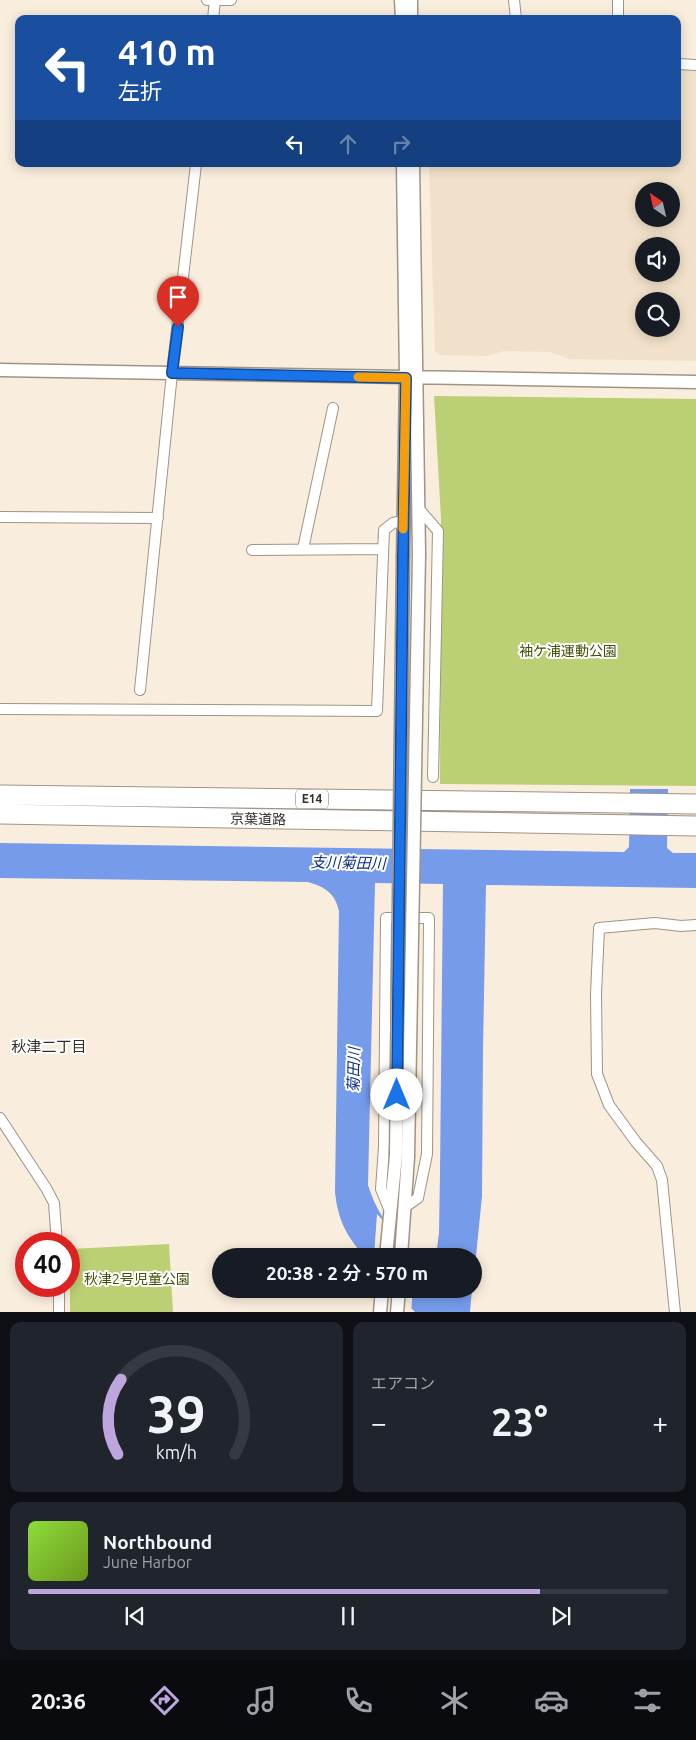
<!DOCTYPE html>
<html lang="ja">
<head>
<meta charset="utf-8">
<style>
  body { margin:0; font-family:Ubuntu,"Noto Sans JP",sans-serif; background:#20242c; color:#f1f3f6; height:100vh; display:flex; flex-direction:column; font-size:19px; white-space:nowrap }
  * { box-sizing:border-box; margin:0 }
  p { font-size:16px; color:#9ea1a6 }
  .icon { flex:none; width:28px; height:28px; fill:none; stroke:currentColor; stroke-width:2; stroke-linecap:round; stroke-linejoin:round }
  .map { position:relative; height:1312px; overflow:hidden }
  .side { display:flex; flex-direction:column; gap:10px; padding:10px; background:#0d0f14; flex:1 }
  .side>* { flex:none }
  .top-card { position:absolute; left:15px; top:15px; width:666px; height:152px; border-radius:10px; box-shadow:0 2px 12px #0003; background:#1a4fa0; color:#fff; overflow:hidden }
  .needle { width:32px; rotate:326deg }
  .tools { position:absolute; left:635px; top:182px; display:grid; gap:10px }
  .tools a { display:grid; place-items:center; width:45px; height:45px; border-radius:50%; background:#171b24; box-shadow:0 2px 12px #0003; font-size:25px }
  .speed { position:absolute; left:15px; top:1232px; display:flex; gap:10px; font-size:25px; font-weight:700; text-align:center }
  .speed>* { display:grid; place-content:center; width:65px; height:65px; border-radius:50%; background:#171b24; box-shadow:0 2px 12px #0003; line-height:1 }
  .speed .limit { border:8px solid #d22; background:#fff; color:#111 }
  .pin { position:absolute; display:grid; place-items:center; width:42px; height:42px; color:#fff; margin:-51px -21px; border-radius:50% 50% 50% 0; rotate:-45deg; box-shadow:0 0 5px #0007 }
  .pin .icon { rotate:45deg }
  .me { position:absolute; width:55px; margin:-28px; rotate:0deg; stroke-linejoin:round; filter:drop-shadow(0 0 4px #0008) }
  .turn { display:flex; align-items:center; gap:18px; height:105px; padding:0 20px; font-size:22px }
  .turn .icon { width:65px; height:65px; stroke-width:2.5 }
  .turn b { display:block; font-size:35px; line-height:42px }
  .lanes { display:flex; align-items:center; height:48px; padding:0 20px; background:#0003; justify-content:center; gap:25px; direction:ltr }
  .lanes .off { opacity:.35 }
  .big { font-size:38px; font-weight:600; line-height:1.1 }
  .side .card { flex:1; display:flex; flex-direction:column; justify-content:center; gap:8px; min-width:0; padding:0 18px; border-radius:10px; background:#20242c }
  .side .dial { align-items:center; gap:0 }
  .dial svg { height:130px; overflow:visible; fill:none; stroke:#363941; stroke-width:7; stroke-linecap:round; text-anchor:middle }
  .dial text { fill:#f1f3f6; stroke:none }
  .song { display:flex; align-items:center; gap:15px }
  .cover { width:60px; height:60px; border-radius:8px; background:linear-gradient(135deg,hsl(90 70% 55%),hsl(80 70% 35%)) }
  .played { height:5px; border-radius:2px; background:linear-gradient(90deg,#bca6dd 80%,#363941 80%) }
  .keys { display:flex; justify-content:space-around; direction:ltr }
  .heat { display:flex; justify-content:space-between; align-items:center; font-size:28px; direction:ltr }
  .side .tiles { flex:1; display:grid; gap:10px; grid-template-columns:1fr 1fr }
  .card:last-child { grid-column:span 2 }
  .trip { position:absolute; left:212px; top:1248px; width:270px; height:50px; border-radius:25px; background:#171b24; box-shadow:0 2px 12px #0003; font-weight:600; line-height:50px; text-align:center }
  .tab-bar { display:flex; height:80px; justify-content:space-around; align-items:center; background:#090b0e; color:#9ea1a6 }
  .tab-bar .icon { width:35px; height:35px }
  .tab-bar .selected { color:#bca6dd }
  .tab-bar b { font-size:22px; color:#f1f3f6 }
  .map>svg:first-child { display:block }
  .built { fill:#f1e1ca; fill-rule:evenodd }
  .green { fill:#bbd075 }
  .water { fill:#759bea }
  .pier { fill:#f9eddd }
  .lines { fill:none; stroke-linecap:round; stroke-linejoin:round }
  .minor-casing { stroke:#9f9485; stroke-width:12 }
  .tertiary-casing { stroke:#9f9485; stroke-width:15 }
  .motorway-casing { stroke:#9f9485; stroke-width:21 }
  .minor { stroke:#fff; stroke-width:10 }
  .tertiary { stroke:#fff; stroke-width:12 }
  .motorway { stroke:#fff; stroke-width:19 }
  .tertiary-bridge-casing { stroke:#9f9485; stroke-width:15; stroke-linecap:butt }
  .tertiary-bridge { stroke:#fff; stroke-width:12 }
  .route-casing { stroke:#114b97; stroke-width:12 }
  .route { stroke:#1a73e8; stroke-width:9 }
  .slow { stroke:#f59e0b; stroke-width:9 }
  .labels { text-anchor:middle; stroke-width:4; stroke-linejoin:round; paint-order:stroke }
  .shield { fill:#fff; stroke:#706d68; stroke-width:1 }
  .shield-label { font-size:12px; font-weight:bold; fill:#332e28 }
  .park-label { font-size:14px; fill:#445006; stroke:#fff }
  .street-label { font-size:14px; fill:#332e28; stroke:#fff }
  .water-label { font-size:15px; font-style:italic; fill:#0e2f89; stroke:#fff }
  .neighbourhood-label { font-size:15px; fill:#332e28; stroke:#fff }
</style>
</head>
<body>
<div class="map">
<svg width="696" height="1313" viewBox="0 0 696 1313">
  <rect width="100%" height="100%" fill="#f9eddd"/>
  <path class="built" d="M678,66H696V361L569,359L550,352L504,351L487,356L440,355L435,351L429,164H678ZM644,191H671V219H644ZM644,246H671V274H644ZM644,301H671V329H644Z"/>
  <path class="green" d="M434,396L696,399V786L440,784L441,518Z
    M169,1244L173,1312H70V1249Z"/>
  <path class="water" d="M630,789H668L667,848L673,853H696V888L486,885L483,1049L482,1196L474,1276V1256H436L439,1233L440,1173L443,884L375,883L368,1185C378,1217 393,1232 414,1256H364C346,1235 338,1220 335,1192L339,911C335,893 325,887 308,882L0,878V843L624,852L629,847Z
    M392,1289H472L470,1312H415Z"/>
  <path class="pier" d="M377,1214L416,1256H374Z
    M389,1289H413L411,1312L390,1291Z"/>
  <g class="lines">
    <defs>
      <path id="minor" d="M207,0H231
        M514,0L516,19
        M213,19L215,0
        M618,19V0
        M678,64L696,65
        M419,509L438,531L433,777
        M0,517L158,518
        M303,549L333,408
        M252,550L383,549
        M140,690L172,373L196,164
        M0,709L377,711L384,530L393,523L403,521
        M0,1118L46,1188L54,1203L57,1244
        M390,1211L381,1189L384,1147L386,918H429L427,1154L418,1198L405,1207
        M59,1286V1313
        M675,1313L662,1180L657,1166L636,1142L609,1105L597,1074L596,994L599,928L655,923L681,926L696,925"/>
      <path id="tertiary" d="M401,0L402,19
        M411,0V19
        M413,164L419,554
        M0,370L696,382
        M403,556L406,378L403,164
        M386,1256L396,1155
        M401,1256L408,1157
        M380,1313L382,1289
        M397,1313L399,1289"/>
      <path id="motorway" d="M0,795L696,804
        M0,814L696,826"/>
    </defs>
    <use href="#minor" class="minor-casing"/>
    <use href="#tertiary" class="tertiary-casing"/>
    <use href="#motorway" class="motorway-casing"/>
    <use href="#minor" class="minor"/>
    <use href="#tertiary" class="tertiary"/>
    <use href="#motorway" class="motorway"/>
    <defs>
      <path id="tertiary-bridge" d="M396,1155L403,556
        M408,1157L419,554"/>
    </defs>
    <use href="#tertiary-bridge" class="tertiary-bridge-casing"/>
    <use href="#tertiary-bridge" class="tertiary-bridge"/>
  </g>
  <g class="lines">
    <defs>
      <path id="route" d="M178,327L172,373L406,378L403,556L397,1095"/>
    </defs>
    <use href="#route" class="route-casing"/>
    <use href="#route" class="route"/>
    <path class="slow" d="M358,377L406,378L403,529"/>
  </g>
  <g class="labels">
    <rect class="shield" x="296" y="789.5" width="32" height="19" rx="4"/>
    <g class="shield-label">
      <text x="312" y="803">E14</text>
    </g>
    <g class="park-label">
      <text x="568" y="656">袖ケ浦運動公園</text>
      <text x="137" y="1284">秋津2号児童公園</text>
    </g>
    <g class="street-label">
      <text transform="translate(258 819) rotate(1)" y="5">京葉道路</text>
    </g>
    <g class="water-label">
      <text transform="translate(348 863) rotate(1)" y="5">支川菊田川</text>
      <text transform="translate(354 1070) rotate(-89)" y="5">菊田川</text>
    </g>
    <g class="neighbourhood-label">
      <text x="49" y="1052">秋津二丁目</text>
    </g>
  </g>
</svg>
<div class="tools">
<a><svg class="needle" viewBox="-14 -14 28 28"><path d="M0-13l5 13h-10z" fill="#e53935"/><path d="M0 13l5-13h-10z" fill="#9ea1a6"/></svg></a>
<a><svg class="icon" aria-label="sound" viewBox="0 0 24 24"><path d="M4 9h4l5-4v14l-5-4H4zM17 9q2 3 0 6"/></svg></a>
<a><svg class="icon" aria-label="search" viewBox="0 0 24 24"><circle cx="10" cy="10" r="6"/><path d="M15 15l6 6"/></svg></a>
</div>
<div class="speed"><div class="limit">40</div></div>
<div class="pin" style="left:178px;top:327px;background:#d93025"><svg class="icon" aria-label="arrive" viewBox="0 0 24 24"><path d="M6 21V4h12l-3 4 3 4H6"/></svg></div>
<svg class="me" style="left:397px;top:1095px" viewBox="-20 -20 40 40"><circle r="19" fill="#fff"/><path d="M0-13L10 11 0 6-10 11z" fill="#1a73e8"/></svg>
<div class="trip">20:38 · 2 分 · 570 m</div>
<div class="top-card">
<div class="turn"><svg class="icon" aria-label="left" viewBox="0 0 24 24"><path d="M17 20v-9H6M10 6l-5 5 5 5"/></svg><div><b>410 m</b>左折</div></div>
<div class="lanes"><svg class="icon" aria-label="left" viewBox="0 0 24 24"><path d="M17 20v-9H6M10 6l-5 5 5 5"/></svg><svg class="icon off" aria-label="ahead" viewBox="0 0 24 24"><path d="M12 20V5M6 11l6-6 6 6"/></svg><svg class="icon off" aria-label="right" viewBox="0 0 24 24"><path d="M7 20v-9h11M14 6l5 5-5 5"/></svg></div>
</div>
</div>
<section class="side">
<div class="tiles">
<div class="card dial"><svg viewBox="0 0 100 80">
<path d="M14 69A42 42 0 1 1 86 69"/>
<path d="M14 69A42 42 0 0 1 16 23" stroke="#bca6dd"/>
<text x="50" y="56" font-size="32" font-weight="700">39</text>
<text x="50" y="72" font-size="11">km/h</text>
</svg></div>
<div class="card"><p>エアコン</p>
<div class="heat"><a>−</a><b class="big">23°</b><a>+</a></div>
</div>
<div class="card">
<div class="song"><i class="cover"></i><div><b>Northbound</b><p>June Harbor</p></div></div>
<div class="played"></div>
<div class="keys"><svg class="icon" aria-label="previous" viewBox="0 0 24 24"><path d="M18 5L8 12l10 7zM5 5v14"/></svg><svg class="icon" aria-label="pause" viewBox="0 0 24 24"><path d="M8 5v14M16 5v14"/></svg><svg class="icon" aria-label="next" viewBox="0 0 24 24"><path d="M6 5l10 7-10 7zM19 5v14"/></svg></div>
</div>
</div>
</section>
<nav class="tab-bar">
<b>20:36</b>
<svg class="icon selected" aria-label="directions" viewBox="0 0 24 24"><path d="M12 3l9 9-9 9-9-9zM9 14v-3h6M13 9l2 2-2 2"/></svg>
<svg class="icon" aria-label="music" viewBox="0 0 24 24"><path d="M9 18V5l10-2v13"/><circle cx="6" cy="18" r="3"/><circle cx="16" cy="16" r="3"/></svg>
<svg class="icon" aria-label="phone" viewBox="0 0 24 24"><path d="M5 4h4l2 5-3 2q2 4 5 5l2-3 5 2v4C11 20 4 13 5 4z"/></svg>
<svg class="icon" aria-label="climate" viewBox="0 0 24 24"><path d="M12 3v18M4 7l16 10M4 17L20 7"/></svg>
<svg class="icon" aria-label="car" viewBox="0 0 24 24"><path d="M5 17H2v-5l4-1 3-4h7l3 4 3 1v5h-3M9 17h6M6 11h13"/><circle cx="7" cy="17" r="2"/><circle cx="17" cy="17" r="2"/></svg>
<svg class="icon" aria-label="filters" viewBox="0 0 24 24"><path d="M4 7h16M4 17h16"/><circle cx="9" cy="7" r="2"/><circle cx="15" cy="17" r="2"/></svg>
</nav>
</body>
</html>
